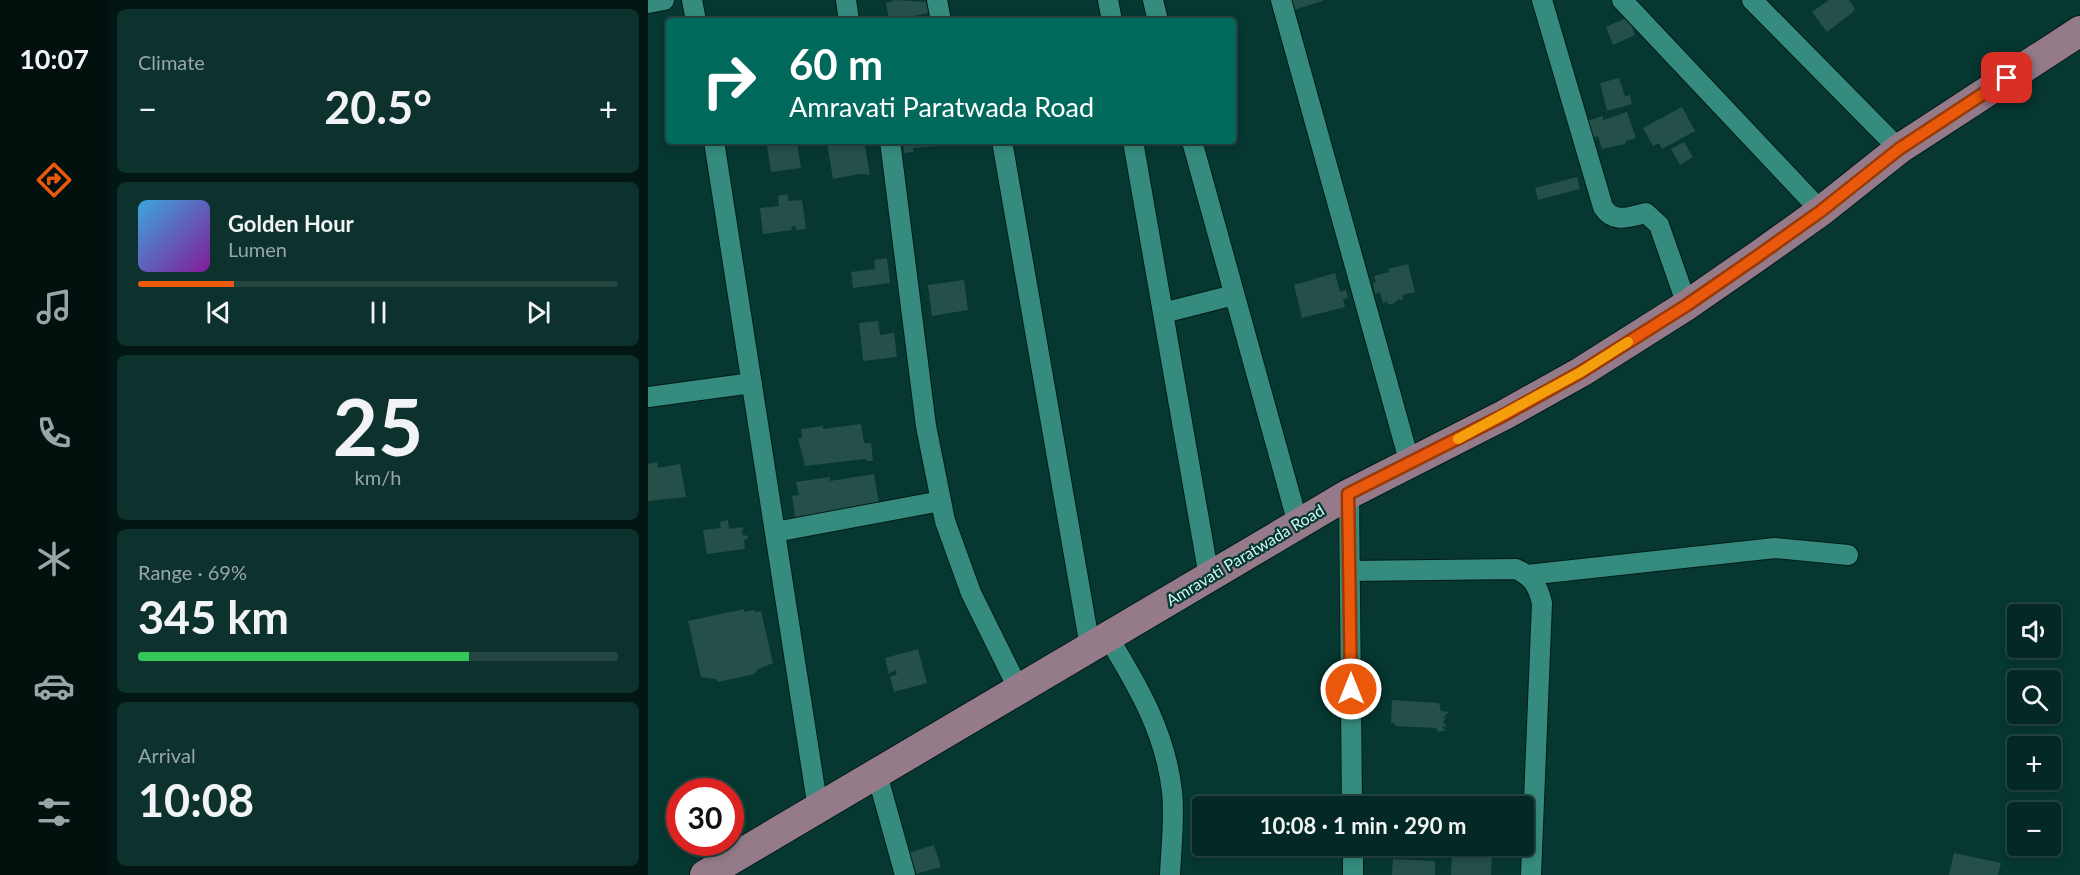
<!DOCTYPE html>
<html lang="en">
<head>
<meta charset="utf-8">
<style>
  body { margin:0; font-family:Lato,sans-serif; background:#0d312c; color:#f1f3f6; height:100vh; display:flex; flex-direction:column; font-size:22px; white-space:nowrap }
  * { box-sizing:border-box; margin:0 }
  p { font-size:20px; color:#97a6a6 }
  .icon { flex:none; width:33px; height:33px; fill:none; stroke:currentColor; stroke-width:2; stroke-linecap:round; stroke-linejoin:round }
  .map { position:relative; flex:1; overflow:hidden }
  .side { display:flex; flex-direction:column; gap:9px; padding:9px; background:#021714; width:540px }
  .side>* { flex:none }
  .hud { position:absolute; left:18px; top:18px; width:570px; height:126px; border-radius:6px; box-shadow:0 3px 9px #0003,0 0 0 2px #254541; background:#00695c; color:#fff; overflow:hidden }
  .controls { position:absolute; left:1359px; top:604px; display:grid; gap:12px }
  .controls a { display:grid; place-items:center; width:54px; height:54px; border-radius:6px; background:#042924; box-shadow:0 3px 9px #0003,0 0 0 2px #254541; font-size:30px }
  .speed { position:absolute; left:18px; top:778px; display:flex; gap:12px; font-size:30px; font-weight:700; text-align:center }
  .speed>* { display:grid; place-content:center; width:78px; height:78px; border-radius:50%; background:#042924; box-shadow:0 3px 9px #0003,0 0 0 2px #254541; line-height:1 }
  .speed .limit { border:9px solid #d22; background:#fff; color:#111 }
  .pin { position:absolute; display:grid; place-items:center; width:51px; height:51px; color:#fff; margin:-26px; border-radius:12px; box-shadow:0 3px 9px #0006 }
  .me { position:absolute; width:66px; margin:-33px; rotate:0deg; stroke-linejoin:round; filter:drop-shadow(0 0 4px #0008) }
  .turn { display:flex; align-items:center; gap:21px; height:126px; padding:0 24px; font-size:27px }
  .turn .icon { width:78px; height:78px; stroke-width:2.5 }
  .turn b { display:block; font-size:42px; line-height:51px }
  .big { font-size:45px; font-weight:700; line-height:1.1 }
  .side .widget { flex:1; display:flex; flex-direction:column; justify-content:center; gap:9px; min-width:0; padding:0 21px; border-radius:9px; background:#0d312c }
  .side .dial { align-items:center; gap:0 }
  .dial b { font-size:78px; line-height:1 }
  .song { display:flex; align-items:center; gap:18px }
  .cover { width:72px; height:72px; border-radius:9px; background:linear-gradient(135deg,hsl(200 70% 55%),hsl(290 70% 35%)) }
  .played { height:6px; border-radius:3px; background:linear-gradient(90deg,#ea580c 20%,#254541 20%) }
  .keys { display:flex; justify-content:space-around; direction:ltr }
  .heat { display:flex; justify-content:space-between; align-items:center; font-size:33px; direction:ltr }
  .charge { height:9px; border-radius:4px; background:linear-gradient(90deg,#34c759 69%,#254541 0) }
  .trip { position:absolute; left:544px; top:796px; width:342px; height:60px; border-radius:6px; background:#042924; box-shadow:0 3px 9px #0003,0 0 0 2px #254541; font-weight:700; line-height:60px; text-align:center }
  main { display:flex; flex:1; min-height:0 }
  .dock { display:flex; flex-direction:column; width:108px; justify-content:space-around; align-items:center; background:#02100e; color:#97a6a6 }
  .dock .icon { width:42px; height:42px }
  .dock .selected { color:#ea580c }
  .dock b { font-size:27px; color:#f1f3f6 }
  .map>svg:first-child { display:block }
  .building { fill:#255049 }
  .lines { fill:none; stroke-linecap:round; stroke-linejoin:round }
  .street-casing { stroke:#021c18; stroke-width:22 }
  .primary-casing { stroke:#021c18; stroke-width:32 }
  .street { stroke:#358b7d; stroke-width:20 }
  .primary { stroke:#957b89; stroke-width:30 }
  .route-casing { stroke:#983908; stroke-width:15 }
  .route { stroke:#ea580c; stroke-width:10 }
  .slow { stroke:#f59e0b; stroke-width:10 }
  .labels { text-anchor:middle; stroke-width:4.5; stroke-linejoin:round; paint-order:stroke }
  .street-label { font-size:16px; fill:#d2faf2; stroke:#063730 }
</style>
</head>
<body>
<main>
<nav class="dock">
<b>10:07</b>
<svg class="icon selected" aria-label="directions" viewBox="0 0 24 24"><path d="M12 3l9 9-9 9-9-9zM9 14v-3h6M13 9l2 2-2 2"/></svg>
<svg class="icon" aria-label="music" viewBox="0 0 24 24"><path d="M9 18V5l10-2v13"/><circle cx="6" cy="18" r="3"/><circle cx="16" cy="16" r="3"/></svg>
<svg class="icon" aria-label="phone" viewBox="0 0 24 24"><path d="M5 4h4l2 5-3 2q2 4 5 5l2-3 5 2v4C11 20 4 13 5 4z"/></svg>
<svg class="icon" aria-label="climate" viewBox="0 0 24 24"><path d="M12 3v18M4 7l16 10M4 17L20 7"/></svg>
<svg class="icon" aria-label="car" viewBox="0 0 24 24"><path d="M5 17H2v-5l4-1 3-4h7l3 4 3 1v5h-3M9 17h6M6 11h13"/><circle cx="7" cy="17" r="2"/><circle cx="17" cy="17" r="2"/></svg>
<svg class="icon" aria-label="filters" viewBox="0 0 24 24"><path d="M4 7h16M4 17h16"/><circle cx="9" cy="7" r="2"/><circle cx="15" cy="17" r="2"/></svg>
</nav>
<section class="side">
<div class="widget"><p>Climate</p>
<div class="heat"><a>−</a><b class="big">20.5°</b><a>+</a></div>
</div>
<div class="widget">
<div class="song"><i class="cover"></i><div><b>Golden Hour</b><p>Lumen</p></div></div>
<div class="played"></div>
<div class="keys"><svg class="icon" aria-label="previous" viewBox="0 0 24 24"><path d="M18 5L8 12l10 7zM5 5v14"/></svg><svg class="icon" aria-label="pause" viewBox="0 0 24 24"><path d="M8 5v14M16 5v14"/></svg><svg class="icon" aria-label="next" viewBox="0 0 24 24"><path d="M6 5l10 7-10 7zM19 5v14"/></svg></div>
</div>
<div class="widget dial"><b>25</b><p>km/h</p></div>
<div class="widget"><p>Range · 69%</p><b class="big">345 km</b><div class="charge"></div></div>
<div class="widget"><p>Arrival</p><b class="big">10:08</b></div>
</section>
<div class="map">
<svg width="1432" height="875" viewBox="0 0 1432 875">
  <rect width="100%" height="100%" fill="#063730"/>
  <path class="building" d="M247,0L279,2L281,13L241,21L238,3Z
    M643,0H675V1L646,10Z
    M1181,0H1201L1207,9L1204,13L1179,32L1164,12Z
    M980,17L987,35L965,45L958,27Z
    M971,78L977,96L982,95L984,104L959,111L952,83Z
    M1034,107L1047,131L1014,149L1011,143L1005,146L995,128Z
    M979,112L988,138L978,141L977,144L954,149L950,136L941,139L936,122L955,116V120Z
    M185,141H216L222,175L211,174L185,179L179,142Z
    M255,141H290L291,146L265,148V152L256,153Z
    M149,142L153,168L123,172L119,146Z
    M1036,142L1045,157L1032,165L1023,149Z
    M929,177L932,189L890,200L887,188Z
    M140,194V201L154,200L158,229L148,230L147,225L143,228L144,230L115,234L112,208L131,206L130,196Z
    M239,258L242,283L205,288L203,272L227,269L226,260Z
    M760,264L767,292L754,295L755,301L751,299L745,304H739L741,301L735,303L732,292L727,294L725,283L728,282L726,276L741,272L740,269Z
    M687,273L692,292L698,290L700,298L695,299L697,307L654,318L646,285Z
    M316,280L320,310L284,316L280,285Z
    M230,321L232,335L246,333L249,357L215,361L211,323Z
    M213,424L216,443H223L225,461H219L217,459L157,466L150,438H154L153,429L175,426V429Z
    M9,462L10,468L32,464L38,497L0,501V464Z
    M226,474L232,510L148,523L144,496L151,495L148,482L182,477V481Z
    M80,520L81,529L95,527L94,535L101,536L99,539L96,540L97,549L59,554L55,530L73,528L72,522Z
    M96,609V612L106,610L107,612L113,611L125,663L109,670L107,674L70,682L68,679L53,677L40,621Z
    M270,649L279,683L246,692L242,677L249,674L247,670L241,674L237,658Z
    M744,700L791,703L793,711L801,712L794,718L798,717L795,722L799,726L794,727L798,730L790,732L788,728L747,726L746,723H743Z
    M286,845L293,867L267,874L260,853Z
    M804,852L844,854L843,875H803Z
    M1306,853L1353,863L1350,875H1301Z
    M745,859L787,861V875H744Z"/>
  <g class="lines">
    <defs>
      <path id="street" d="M44,0L48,21
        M198,0L201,21
        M289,0L293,21
        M460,0L464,21
        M505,0L510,21
        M633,0L762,464
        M894,0L955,207C966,224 981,217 998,213L1011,225L1039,305
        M974,0L1173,211
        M1104,0L1251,149
        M0,3L16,0
        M66,141L170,809
        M242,141L278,426L297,521L323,593L371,690
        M354,141L442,647
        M485,141L561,577
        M544,141L650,524
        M515,313L586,295
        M0,397L104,383
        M701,494L704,807
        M127,532L293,501
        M702,571L868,569C885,577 890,586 894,603L883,875
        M879,575L1127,548L1200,555
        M460,637C490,686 518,734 524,792C527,819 523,848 522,875
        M229,774L257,875
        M705,846V875"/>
      <path id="primary" d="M57,875L701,494L856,415L933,372L1039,305L1107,258L1173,211L1251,149L1432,31"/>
    </defs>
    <use href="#street" class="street-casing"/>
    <use href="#primary" class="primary-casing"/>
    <use href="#street" class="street"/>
    <use href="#primary" class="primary"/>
  </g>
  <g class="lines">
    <defs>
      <path id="route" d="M703,689L700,494L856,415L933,372L1039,305L1107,258L1173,211L1251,149L1359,78"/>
    </defs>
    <use href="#route" class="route-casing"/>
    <use href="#route" class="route"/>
    <path class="slow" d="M810,439L933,372L980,342"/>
  </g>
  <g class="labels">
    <g class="street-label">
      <text transform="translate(597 555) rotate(-31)" y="6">Amravati Paratwada Road</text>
    </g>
  </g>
</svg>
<div class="controls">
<a><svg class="icon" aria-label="sound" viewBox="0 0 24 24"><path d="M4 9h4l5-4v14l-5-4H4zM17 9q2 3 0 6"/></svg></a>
<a><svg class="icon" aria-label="search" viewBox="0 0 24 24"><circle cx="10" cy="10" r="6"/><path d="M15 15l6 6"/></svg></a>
<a>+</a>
<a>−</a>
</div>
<div class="speed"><div class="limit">30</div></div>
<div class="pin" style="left:1359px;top:78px;background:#d93025"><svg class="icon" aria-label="arrive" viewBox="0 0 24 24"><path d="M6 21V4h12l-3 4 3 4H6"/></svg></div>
<svg class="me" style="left:703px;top:689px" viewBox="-20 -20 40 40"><circle r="17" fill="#ea580c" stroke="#fff" stroke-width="3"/><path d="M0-11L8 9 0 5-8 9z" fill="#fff"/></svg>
<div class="trip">10:08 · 1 min · 290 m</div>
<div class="hud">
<div class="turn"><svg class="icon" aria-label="right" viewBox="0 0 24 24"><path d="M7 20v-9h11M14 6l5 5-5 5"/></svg><div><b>60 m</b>Amravati Paratwada Road</div></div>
</div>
</div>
</main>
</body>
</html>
